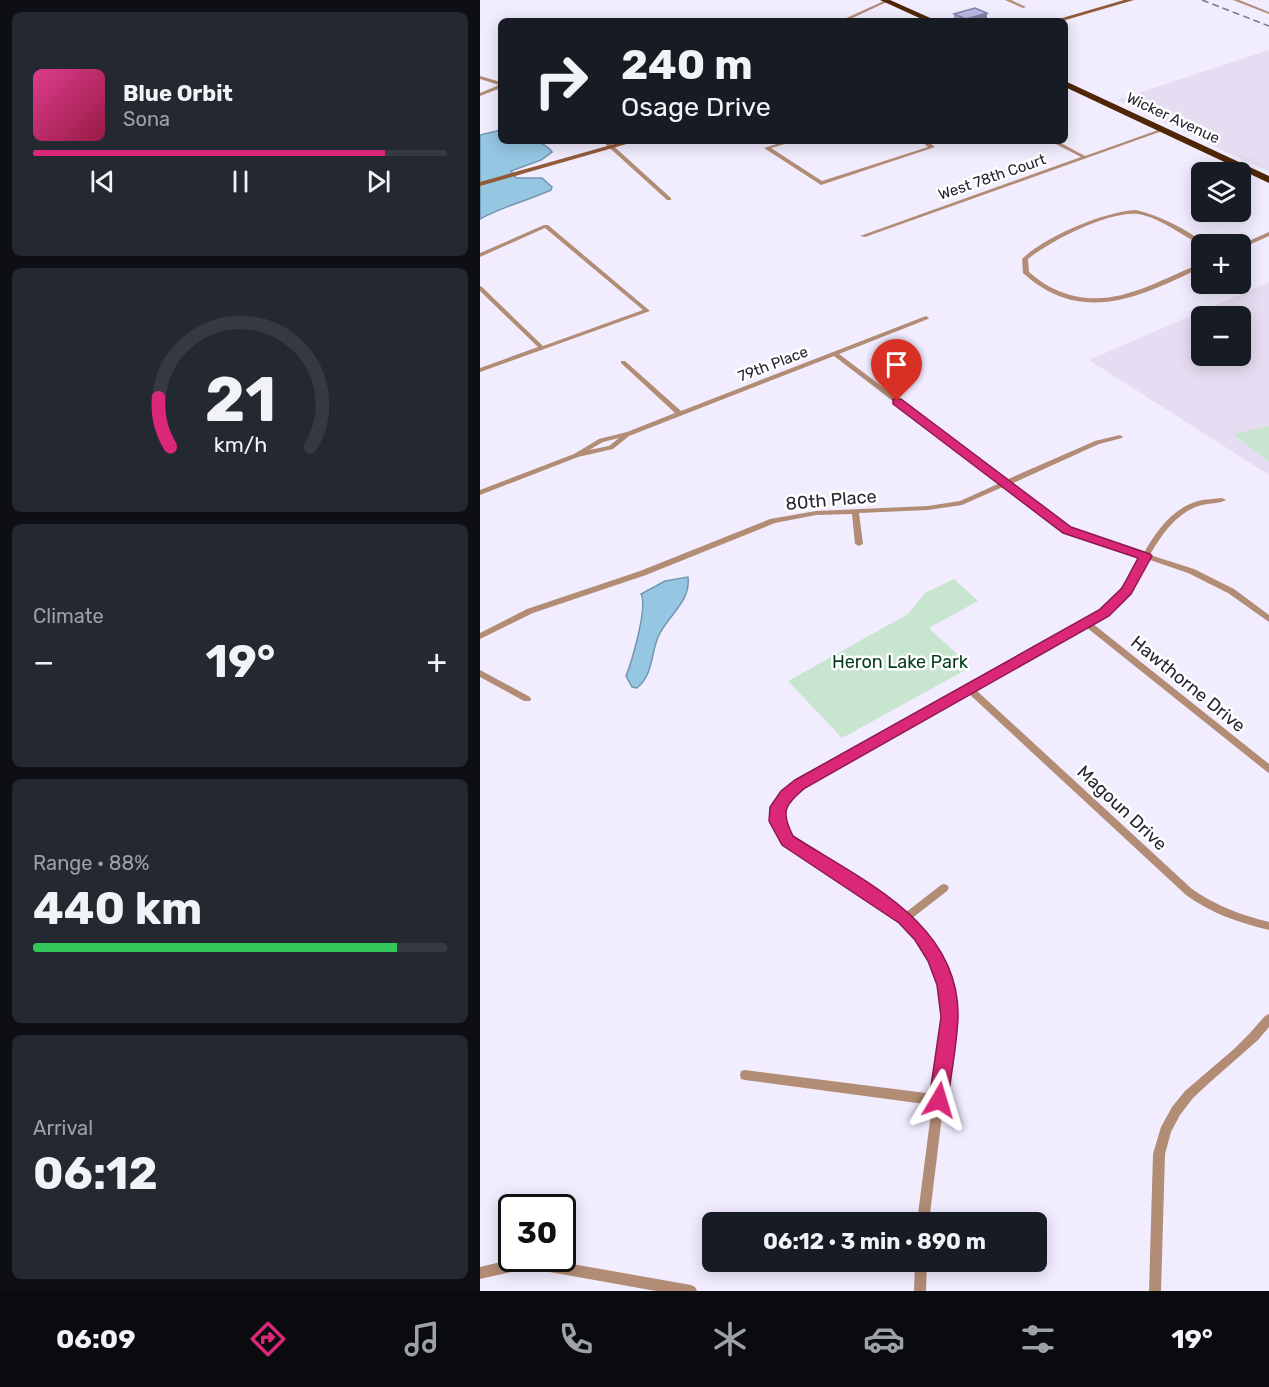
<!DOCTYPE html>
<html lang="en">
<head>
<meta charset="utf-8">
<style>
  body { margin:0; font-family:Rubik,sans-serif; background:#242831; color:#f1f3f6; height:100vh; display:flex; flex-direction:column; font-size:22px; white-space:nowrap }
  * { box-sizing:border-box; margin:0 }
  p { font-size:20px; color:#9ea1a6 }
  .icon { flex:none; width:33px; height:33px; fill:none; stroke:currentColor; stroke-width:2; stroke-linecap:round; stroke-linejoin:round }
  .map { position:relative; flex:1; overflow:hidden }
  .details { display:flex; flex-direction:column; gap:12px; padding:12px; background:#0d0f14; width:480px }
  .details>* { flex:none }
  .hud { position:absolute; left:18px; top:18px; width:570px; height:126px; border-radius:9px; box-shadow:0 3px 15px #0003; background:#171b24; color:#f1f3f6; overflow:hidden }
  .buttons { position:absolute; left:711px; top:162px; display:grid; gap:12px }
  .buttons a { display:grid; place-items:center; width:60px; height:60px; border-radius:9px; background:#171b24; box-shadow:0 3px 15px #0003; font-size:30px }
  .speed { position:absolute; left:18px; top:1194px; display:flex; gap:12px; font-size:30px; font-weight:700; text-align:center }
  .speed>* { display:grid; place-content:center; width:78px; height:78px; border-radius:50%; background:#171b24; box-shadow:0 3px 15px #0003; line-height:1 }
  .speed .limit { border:3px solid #111; border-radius:9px; background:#fff; color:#111 }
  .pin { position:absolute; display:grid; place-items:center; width:51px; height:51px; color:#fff; margin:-62px -26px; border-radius:50% 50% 50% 0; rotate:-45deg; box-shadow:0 0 6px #0007 }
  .pin .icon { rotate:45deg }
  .me { position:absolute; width:66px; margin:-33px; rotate:7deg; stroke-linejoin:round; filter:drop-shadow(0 0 4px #0008) }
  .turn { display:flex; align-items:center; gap:21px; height:126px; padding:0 24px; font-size:27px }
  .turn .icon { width:78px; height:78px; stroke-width:2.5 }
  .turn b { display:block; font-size:42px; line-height:51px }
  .big { font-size:45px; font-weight:700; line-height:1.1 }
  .details .tile { flex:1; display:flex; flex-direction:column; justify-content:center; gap:9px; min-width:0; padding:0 21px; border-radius:9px; background:#242831 }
  .details .dial { align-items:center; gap:0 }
  .dial svg { height:156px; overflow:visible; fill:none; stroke:#363941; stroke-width:7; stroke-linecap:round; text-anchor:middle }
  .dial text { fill:#f1f3f6; stroke:none }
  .song { display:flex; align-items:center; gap:18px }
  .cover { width:72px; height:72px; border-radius:9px; background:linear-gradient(135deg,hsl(330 70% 55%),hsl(340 70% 35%)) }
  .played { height:6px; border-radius:3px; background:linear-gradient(90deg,#db2777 85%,#363941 85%) }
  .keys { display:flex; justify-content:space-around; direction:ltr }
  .heat { display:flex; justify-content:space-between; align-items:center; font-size:33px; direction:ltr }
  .charge { height:9px; border-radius:4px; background:linear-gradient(90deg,#34c759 88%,#363941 0) }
  .trip { position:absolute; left:222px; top:1212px; width:345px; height:60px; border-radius:9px; background:#171b24; box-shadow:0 3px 15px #0003; font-weight:700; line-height:60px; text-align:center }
  .tabs { display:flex; height:96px; justify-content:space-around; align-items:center; background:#090b0e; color:#9ea1a6 }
  .tabs .icon { width:42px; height:42px }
  .tabs .current { color:#db2777 }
  .tabs b { font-size:27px; color:#f1f3f6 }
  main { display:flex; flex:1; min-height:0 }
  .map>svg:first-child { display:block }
  .industrial { fill:#e6ddf2 }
  .education { fill:#e7ddf2; fill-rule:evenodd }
  .green { fill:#c8e5d0 }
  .water { fill:#95c7e3; stroke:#7496ae; stroke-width:1.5 }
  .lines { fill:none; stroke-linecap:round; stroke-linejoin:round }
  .street { fill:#b28c75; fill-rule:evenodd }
  .secondary { fill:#915b39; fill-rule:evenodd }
  .highway { fill:#502607; fill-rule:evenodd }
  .rail { stroke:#7b7786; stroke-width:1.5; stroke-dasharray:7 4; stroke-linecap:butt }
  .wall { fill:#a09fc8 }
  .shaded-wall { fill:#8282a2 }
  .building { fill:#bab9e8; stroke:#8282a2; stroke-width:1.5 }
  .route { fill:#db2777; stroke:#8e194d; stroke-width:1.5 }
  .labels { text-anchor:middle; stroke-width:5; stroke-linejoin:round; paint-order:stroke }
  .far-street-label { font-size:15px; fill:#282531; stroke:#fff }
  .street-label { font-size:18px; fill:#282531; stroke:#fff }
  .park-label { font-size:18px; fill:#033d1f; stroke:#fff }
</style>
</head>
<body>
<main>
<section class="details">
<div class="tile">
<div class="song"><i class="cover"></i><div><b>Blue Orbit</b><p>Sona</p></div></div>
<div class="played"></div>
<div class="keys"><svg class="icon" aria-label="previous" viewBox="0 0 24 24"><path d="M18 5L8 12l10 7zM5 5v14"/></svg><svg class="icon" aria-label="pause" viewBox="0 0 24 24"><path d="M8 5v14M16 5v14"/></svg><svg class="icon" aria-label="next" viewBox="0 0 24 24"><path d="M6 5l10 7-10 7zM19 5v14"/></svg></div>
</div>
<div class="tile dial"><svg viewBox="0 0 100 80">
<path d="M14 69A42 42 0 1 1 86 69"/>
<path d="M14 69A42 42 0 0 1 8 44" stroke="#db2777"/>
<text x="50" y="56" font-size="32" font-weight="700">21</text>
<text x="50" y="72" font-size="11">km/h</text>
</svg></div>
<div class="tile"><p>Climate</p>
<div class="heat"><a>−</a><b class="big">19°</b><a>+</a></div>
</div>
<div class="tile"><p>Range · 88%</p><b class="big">440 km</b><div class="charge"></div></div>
<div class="tile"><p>Arrival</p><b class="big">06:12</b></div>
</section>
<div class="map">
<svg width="789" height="1291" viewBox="0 0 789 1291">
  <rect width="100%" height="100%" fill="#f1edff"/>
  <path class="industrial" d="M789,50V172L637,100Z"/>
  <path class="education" d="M789,282V475L609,360ZM722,316H760V356H722Z"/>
  <path class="green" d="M789,426V462L753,434Z
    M474,579L498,601L449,628L491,667L362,738L308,681L428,614L445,593Z"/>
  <path class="water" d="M21,130V141C39,141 61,136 72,152L61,160L31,171L36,178H62L72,187L71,190C47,201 23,206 0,219V135Z
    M208,577C211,602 187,616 178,637C171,654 173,675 157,688L152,687L146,676C152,661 168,607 161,594L185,581Z"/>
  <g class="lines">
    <path class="street" d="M406,0L409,1L366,21H360Z
      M525,0H531L546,7L543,8Z
      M753,0H759L789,12V14Z
      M0,76L21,82V88L0,96V93L19,85L0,79Z
      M681,129L685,130L385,237L380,236L601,157L570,141H577L605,156Z
      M122,141H128L191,198V200H187Z
      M306,141H315L291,148L342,181L448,147L441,141H447L455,147L341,185L284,148Z
      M656,210C681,216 706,229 726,244L721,245C702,235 684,221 663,215C635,207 570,241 548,259L549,272C556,278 564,284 572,288C627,315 671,283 722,263V267C661,297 601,326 543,273L542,259C566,236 623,212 656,210Z
      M64,225H68L170,311L0,372V368L58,347L0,291V286L2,287L63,346L163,310L65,228L0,257V253Z
      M789,232V236L760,249V245Z
      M446,316L449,318L448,319L359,354L526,480L615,441L640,435L643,437L642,438L619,444L531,484L590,528L664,553C676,531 693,508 718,501C726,499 734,499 742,498L746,500C739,504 730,503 722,505C698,511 682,534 670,555L714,569L754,589L789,615V622L748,593L708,573L667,559C652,586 640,607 612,623L789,764V773L786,771L606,627L495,689L712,889C736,906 761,915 789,922V930C759,923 731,913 706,895L488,693L323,787L310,800L304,810V824L310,838L333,854L404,897L425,913L461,885L464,884L467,885L469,888L467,891L431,919C450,938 467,961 472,988C474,998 474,1007 474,1017L449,1222H437L452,1105L265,1080L261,1079L260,1075L261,1071L265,1070L454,1094C459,1050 473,1000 451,959C428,917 383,894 343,869C331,862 315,855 305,844C301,841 298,834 296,828C289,809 303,794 317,781L621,611L636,595L661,557L584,532L525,486L482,505L448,510L379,513L383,544L379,546L375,544L372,514L336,515L295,523L166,575L53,613L0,639V633L47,609L160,571L290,519L336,511L448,506L480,501L520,483L354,356L149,436L133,449L98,457L0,495V490L94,454L119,439L147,432L195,413L141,363V361H145L201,411ZM139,438L129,446L109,450L123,442Z
      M0,670L50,697L51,699L50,701H44L0,677Z
      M789,1014V1027L778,1040L728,1084L713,1098L700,1115L691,1132L685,1154L681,1291H669L673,1154L681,1127L692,1107L705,1091L754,1049L770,1033L785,1016Z
      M37,1258L64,1259L211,1285L215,1287L217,1291H176L64,1271L40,1270L0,1279V1267Z
      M435,1262H447L446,1291H434Z"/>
    <path class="secondary" d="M644,0H654L582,21H572Z
      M145,141H157L0,186V182Z"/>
    <path class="highway" d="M400,0H410L457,21H446Z
      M585,81L789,176V183L585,87Z"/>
    <path class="rail" d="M722,0L789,26"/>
  </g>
  <path class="wall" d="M474,14L507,19L500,21H478L474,19Z"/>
  <path class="shaded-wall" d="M507,13V19L500,21H486V19Z"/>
  <path class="building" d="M495,8L507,13L486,19L474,14Z"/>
  <path class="route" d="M413,399H421L591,527L670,554L672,556L651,594L629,616L325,788C305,805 300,811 313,836C381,880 480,922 478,1017C477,1045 471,1073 468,1100L465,1106L459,1109L452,1106L449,1100L461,1017L457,985L448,961L435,940L419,923L302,845L289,821L290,807L301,791L315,780L619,610L642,588L658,558L583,533L413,404Z"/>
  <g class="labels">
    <g class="far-street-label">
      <text transform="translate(693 118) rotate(25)" y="5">Wicker Avenue</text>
      <text transform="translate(512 177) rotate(-19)" y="5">West 78th Court</text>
      <text transform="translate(293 364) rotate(-21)" y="5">79th Place</text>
    </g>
    <g class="street-label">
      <text transform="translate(351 500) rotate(-5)" y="6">80th Place</text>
      <text transform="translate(708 684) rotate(39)" y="6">Hawthorne Drive</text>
      <text transform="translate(642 808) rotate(43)" y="6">Magoun Drive</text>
    </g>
    <g class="park-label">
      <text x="420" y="668">Heron Lake Park</text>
    </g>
  </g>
</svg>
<div class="buttons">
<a><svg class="icon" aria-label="layers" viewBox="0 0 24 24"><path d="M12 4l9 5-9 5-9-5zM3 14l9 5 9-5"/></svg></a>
<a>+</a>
<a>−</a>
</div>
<div class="speed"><div class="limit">30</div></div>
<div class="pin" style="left:417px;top:401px;background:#d93025"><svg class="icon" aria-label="arrive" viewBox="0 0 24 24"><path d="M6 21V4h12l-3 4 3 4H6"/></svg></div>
<svg class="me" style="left:459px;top:1100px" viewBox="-20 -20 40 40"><path d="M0-17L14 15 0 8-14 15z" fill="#db2777" stroke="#fff" stroke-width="4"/></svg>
<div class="trip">06:12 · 3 min · 890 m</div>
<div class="hud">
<div class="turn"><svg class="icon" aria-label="right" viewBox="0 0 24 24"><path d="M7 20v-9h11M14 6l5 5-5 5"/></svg><div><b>240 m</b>Osage Drive</div></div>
</div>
</div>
</main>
<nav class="tabs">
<b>06:09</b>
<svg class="icon current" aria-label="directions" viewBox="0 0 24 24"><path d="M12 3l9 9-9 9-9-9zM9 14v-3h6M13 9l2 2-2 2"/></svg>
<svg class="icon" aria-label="music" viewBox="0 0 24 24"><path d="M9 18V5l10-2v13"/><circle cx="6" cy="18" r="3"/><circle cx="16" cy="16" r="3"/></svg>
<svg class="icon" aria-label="phone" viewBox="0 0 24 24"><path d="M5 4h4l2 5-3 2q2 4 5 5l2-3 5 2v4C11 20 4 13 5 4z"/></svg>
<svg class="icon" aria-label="climate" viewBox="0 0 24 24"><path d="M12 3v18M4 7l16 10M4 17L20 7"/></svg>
<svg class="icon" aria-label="car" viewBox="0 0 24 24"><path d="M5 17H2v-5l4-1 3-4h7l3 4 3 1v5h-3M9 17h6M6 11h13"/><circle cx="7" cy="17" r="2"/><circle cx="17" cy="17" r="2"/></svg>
<svg class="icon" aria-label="filters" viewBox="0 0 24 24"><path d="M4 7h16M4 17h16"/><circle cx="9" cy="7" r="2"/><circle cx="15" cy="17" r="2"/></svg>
<b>19°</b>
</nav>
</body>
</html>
